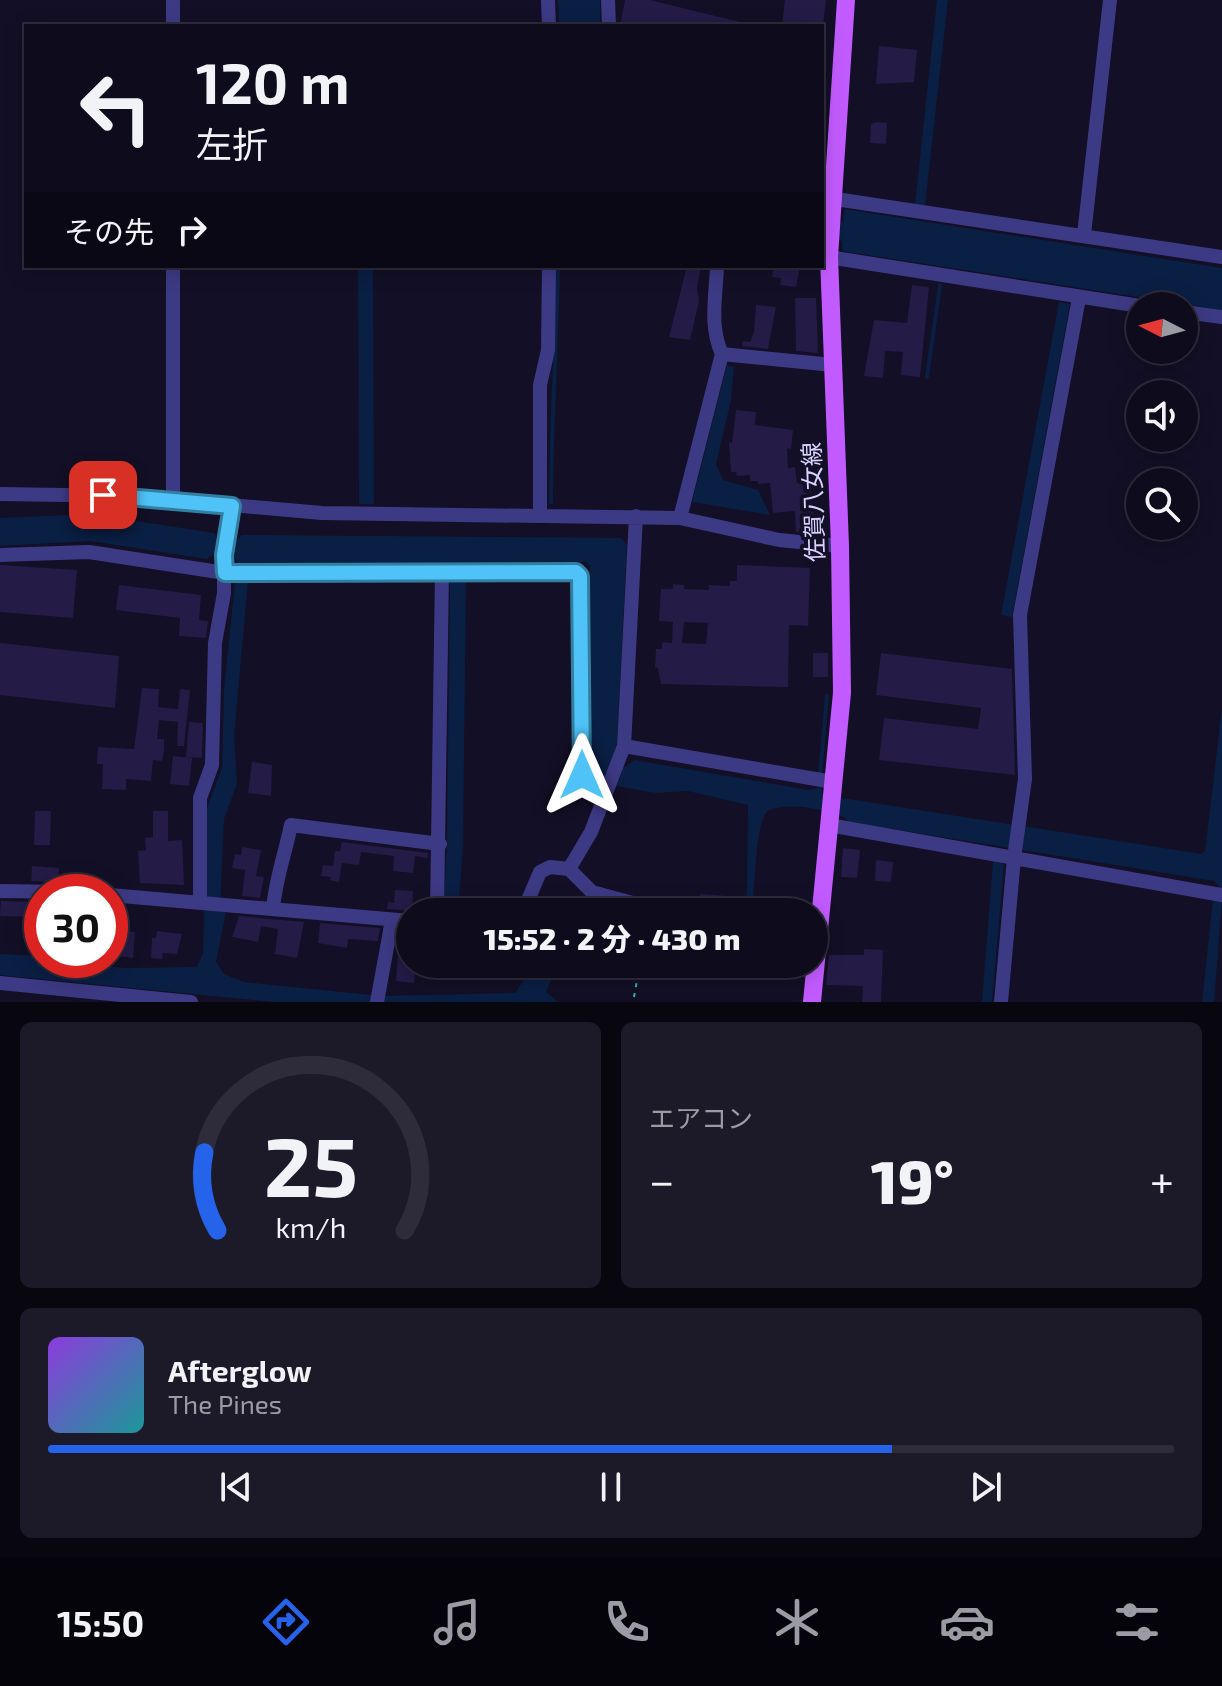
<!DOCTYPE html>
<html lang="ja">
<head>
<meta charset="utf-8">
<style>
  body { margin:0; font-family:"Exo 2","Noto Sans JP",sans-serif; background:#1c1929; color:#f1f3f6; height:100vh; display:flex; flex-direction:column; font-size:30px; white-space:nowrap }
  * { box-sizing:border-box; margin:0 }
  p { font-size:26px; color:#9b9ba3 }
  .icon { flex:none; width:44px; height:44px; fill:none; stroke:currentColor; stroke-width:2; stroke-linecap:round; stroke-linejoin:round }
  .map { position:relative; height:1002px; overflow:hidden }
  .details { display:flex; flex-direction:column; gap:20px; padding:20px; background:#08060f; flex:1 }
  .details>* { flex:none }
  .banner { position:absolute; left:24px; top:24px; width:800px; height:244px; border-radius:0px; box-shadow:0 4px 20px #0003,0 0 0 2px #2e2b3b; background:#0e0b1c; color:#f1f3f6; overflow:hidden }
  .needle { width:52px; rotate:276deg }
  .buttons { position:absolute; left:1126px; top:292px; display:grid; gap:16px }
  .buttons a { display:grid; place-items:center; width:72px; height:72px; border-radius:50%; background:#0e0b1c; box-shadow:0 4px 20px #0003,0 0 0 2px #2e2b3b; font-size:40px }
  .speed { position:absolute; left:24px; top:874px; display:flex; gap:16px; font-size:40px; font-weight:700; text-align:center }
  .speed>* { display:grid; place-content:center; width:104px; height:104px; border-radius:50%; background:#0e0b1c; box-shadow:0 4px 20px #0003,0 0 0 2px #2e2b3b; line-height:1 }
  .speed .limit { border:12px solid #d22; background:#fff; color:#111 }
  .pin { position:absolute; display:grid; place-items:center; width:68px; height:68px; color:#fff; margin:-34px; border-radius:16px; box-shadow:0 4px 12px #0006 }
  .me { position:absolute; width:88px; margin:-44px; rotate:0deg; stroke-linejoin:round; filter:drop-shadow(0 0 6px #0008) }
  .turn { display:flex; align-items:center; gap:28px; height:168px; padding:0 40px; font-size:36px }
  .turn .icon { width:104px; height:104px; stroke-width:2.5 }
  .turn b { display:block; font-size:56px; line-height:68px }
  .then { display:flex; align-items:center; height:76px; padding:0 40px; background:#0003; gap:16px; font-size:30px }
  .big { font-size:60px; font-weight:800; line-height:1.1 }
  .details .tile { flex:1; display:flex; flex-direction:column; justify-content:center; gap:12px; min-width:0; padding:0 28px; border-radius:12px; background:#1c1929 }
  .details .dial { align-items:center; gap:0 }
  .dial svg { height:208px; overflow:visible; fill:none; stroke:#2e2b3b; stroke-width:7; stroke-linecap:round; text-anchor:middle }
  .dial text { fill:#f1f3f6; stroke:none }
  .song { display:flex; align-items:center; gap:24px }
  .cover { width:96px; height:96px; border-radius:12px; background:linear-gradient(135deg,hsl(270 70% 55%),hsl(180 70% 35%)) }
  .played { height:8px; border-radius:4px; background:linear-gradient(90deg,#2563eb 75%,#2e2b3b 75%) }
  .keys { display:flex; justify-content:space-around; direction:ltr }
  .heat { display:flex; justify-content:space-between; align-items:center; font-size:44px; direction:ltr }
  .details .tiles { flex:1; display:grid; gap:20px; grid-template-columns:1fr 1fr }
  .tile:last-child { grid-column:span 2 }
  .trip { position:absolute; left:396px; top:898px; width:432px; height:80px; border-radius:40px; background:#0e0b1c; box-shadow:0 4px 20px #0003,0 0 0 2px #2e2b3b; font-weight:800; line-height:80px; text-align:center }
  .dock { display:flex; height:128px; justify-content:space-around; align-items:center; background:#06040b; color:#9b9ba3 }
  .dock .icon { width:56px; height:56px }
  .dock .on { color:#2563eb }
  .dock b { font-size:36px; color:#f1f3f6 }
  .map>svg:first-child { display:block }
  .water { fill:#0a1f44 }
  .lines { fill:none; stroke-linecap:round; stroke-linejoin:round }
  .stream { stroke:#0a1f44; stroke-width:4 }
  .building { fill:#241b47; fill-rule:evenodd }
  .path { stroke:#2fb8b0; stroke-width:2; stroke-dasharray:4 6; stroke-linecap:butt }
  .minor { stroke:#3d3a85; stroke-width:14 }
  .major { stroke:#c25bff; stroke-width:18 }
  .route-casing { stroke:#337fa1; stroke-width:20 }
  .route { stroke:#4fc3f7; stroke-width:14 }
  .labels { text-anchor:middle; stroke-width:8; stroke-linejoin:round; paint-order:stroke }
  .street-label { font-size:24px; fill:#d9d4ff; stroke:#130f26 }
</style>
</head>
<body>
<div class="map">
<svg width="1222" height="1002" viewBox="0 0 1222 1002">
  <rect width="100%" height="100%" fill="#130f26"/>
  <path class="water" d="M558,0H600V26H559Z
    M937,0H948L925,206L915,204Z
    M844,209L1222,268V310L842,251V241L822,237V218L843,222Z
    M358,266H373L374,504H359Z
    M1059,302L1070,304L1012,617L1001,615Z
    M727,365L734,367L731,400L716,464L723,480L758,490L770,515L692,502Z
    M91,514L214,533L220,543L232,546L242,535L621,538L627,545L617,742L612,762L625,767L634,760L809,790L821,787L822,794L842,798L1202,854L1205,851L1222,709V890L1214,881L850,822C837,810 820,810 803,807C794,806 774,806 767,812C755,822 755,891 752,910L743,912L747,891L748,805L688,791L656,793L616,786L622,773L610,768L604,777L591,773L590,566L586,562L244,564L238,563L231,552L219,550L207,559L90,541L0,546V518Z
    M242,579L248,581L234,736L237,784L224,819L220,906L226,912L216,962L224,974L244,982L371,995L372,1002H275L0,975V954L42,956V960L125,968L197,967L203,953L207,808L222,768L224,690L235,582Z
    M450,579H466L463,846L458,912H443L447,844Z
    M993,861L1004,864L992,1002H982Z
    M1213,899L1222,900L1214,1002H1202Z
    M535,964H558L546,992L558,1002H381L382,996L515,993Z"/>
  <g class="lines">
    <path class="stream" d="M927,377L940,285
      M551,502C551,423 557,345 558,266
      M820,775L827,696"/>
  </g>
  <path class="building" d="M625,0H650L740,22V26H620Z
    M785,0H826L823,26H782Z
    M879,46L917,50L914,82L876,84Z
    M877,122L887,123L886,144L870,143L871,124Z
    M687,266H701L697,288L699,301L690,340L669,337Z
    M774,266H800L796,287L780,285L781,278L772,277Z
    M912,285L929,287L920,377L901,375L903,352L885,351L883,378L864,376L874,320L907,323Z
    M795,298H816L818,353L796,351Z
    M756,305L776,307L768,349L742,346L743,341L750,342L754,332Z
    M736,410L756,412L755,425L793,430L791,449L787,448L788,468L795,467L797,483L812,482L814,532H796L795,511L773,513L770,483L758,484V481H750V475L737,476L736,472H731L729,442L732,443Z
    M0,565L77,570L73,618L0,612Z
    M737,565L810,568L808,626L789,625L788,687L661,684L658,668L655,667L656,649H662V642L672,643L673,622L659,621L661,589H673V584L684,585V589L709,590V585L730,586V581H737ZM684,622L708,623L706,644L682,643Z
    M119,585L201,595L199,620L208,621L206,638L179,636L180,618L116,610Z
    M0,643L119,656L115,708L0,695Z
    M813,653H828V677H813Z
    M881,653L1012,669L1015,775L879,760L884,718L978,729L981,708L876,695Z
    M142,688L159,689L158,707L178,709L180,689L190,690L184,746H177L178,722L159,720L157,739H164V751L162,761L153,760L151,781L126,779V790L102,789L103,764H97L98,747L134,749Z
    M189,722L203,723L202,758L186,757Z
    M173,756L192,758L189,786L170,784Z
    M252,762L272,765L271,796L248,793Z
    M35,811H51L50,845H34Z
    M153,811H168V841L182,840L184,885L140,883L138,851L146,850L145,838L153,837Z
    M342,842L428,853V858L415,856L413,873L393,871L394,856L361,852L359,865L342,863L339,882L330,880L331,877L321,876L323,865L333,866L335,851H340Z
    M242,847L261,850L256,876L264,877L260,898L242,896L245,870L232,868L235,854L241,855Z
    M843,848L860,850L857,878L841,877Z
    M876,860L893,862L891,882L875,881Z
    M32,866L59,868L58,882L31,881Z
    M395,890L413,891L412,911L387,909L388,902L394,903Z
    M700,894L727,896L725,908L721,907L720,912H697Z
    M1,901L42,902V917L0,916Z
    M239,916L304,922L297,958L275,954L278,929L261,926L258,942L232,937Z
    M320,923L380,928L378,941L348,939L347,948L318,943Z
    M117,930L135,932L133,958L110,955V944L116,945Z
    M400,930L410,931V964H416L414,983L396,981Z
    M157,931L182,934L177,954L163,953L162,959L151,958L152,938H156Z
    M864,949L883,950L881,1002H862L863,986L826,985L829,955H864Z"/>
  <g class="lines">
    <path class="path" d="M634,997L640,964"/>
    <path class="minor" d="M173,0V26
      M548,0L549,26
      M608,0L609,26
      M822,197L1222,257
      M1084,235L1110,0
      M822,256L1140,306
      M173,266V500
      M1184,312L1222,317
      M722,354L833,365
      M0,494L129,496L322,513L680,518L779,540L840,546
      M540,515V385L548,350L549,266
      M680,518L722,354C709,326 716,296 717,266
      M0,555L89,552L225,573L442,571L437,912
      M442,571L576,572L580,576L582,775L609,785
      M624,746L833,782
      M829,825L1222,895
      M569,869L591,832L624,746L636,516
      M0,891L67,892
      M110,895L410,921
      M200,900V798L212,765L215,643L224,593V555L232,506
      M273,908C276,878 285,854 291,825L440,844
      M523,912L540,872L550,867L569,869L592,892L666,912
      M0,983L191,1002
      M377,1002L392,920
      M1001,1002L1014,858L1025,779L1020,615L1079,298"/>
    <path class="major" d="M812,1002L842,693L840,546L829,257L846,0"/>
  </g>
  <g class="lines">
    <defs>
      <path id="route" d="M103,495L232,506L224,555L225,573L576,572L580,576L582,775"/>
    </defs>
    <use href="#route" class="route-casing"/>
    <use href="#route" class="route"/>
  </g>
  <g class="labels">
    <g class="street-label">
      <text transform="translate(814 502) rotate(-92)" y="8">佐賀八女線</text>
    </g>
  </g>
</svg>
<div class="buttons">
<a><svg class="needle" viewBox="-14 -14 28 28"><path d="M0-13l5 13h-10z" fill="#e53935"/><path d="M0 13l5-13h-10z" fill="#9b9ba3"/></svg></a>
<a><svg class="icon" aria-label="sound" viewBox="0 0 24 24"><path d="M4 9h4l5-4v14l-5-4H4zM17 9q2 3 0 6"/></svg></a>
<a><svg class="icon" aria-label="search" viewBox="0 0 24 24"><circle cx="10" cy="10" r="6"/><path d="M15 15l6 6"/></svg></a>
</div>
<div class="speed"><div class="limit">30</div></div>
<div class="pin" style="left:103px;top:495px;background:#d93025"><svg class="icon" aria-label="arrive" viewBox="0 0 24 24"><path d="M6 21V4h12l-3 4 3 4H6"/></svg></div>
<svg class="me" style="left:582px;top:775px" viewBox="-20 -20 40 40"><path d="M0-17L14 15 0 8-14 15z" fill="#4fc3f7" stroke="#fff" stroke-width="4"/></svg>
<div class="trip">15:52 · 2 分 · 430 m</div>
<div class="banner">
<div class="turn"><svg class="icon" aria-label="left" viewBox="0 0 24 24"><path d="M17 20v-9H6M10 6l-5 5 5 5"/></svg><div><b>120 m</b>左折</div></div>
<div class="then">その先<svg class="icon" aria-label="right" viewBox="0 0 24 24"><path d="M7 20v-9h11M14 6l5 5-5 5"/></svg></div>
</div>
</div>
<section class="details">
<div class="tiles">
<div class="tile dial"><svg viewBox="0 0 100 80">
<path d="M14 69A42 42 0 1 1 86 69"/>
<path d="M14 69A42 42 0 0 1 9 39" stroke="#2563eb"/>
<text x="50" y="56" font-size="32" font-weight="700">25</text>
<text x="50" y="72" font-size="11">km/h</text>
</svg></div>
<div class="tile"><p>エアコン</p>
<div class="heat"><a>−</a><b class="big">19°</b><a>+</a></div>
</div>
<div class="tile">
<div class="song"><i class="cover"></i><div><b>Afterglow</b><p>The Pines</p></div></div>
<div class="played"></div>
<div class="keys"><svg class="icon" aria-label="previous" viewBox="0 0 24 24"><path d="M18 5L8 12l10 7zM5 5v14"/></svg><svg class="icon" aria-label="pause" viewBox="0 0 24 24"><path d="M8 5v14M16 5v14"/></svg><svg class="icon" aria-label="next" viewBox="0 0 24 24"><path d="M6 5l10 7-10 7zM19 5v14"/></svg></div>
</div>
</div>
</section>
<nav class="dock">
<b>15:50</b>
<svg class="icon on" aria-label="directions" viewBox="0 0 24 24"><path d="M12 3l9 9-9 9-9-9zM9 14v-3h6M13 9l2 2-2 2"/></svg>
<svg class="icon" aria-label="music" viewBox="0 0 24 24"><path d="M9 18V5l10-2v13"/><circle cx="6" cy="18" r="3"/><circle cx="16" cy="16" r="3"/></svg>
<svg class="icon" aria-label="phone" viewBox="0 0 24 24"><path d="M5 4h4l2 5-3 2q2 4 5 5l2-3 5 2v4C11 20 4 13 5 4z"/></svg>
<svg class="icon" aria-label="climate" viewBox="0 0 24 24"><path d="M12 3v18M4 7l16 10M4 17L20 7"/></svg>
<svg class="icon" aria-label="car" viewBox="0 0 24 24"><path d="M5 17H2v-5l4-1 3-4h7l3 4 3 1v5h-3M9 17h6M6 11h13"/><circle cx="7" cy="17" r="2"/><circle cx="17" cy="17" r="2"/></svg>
<svg class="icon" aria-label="filters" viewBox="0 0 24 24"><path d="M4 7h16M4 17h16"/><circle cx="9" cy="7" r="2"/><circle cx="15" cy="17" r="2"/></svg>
</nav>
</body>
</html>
